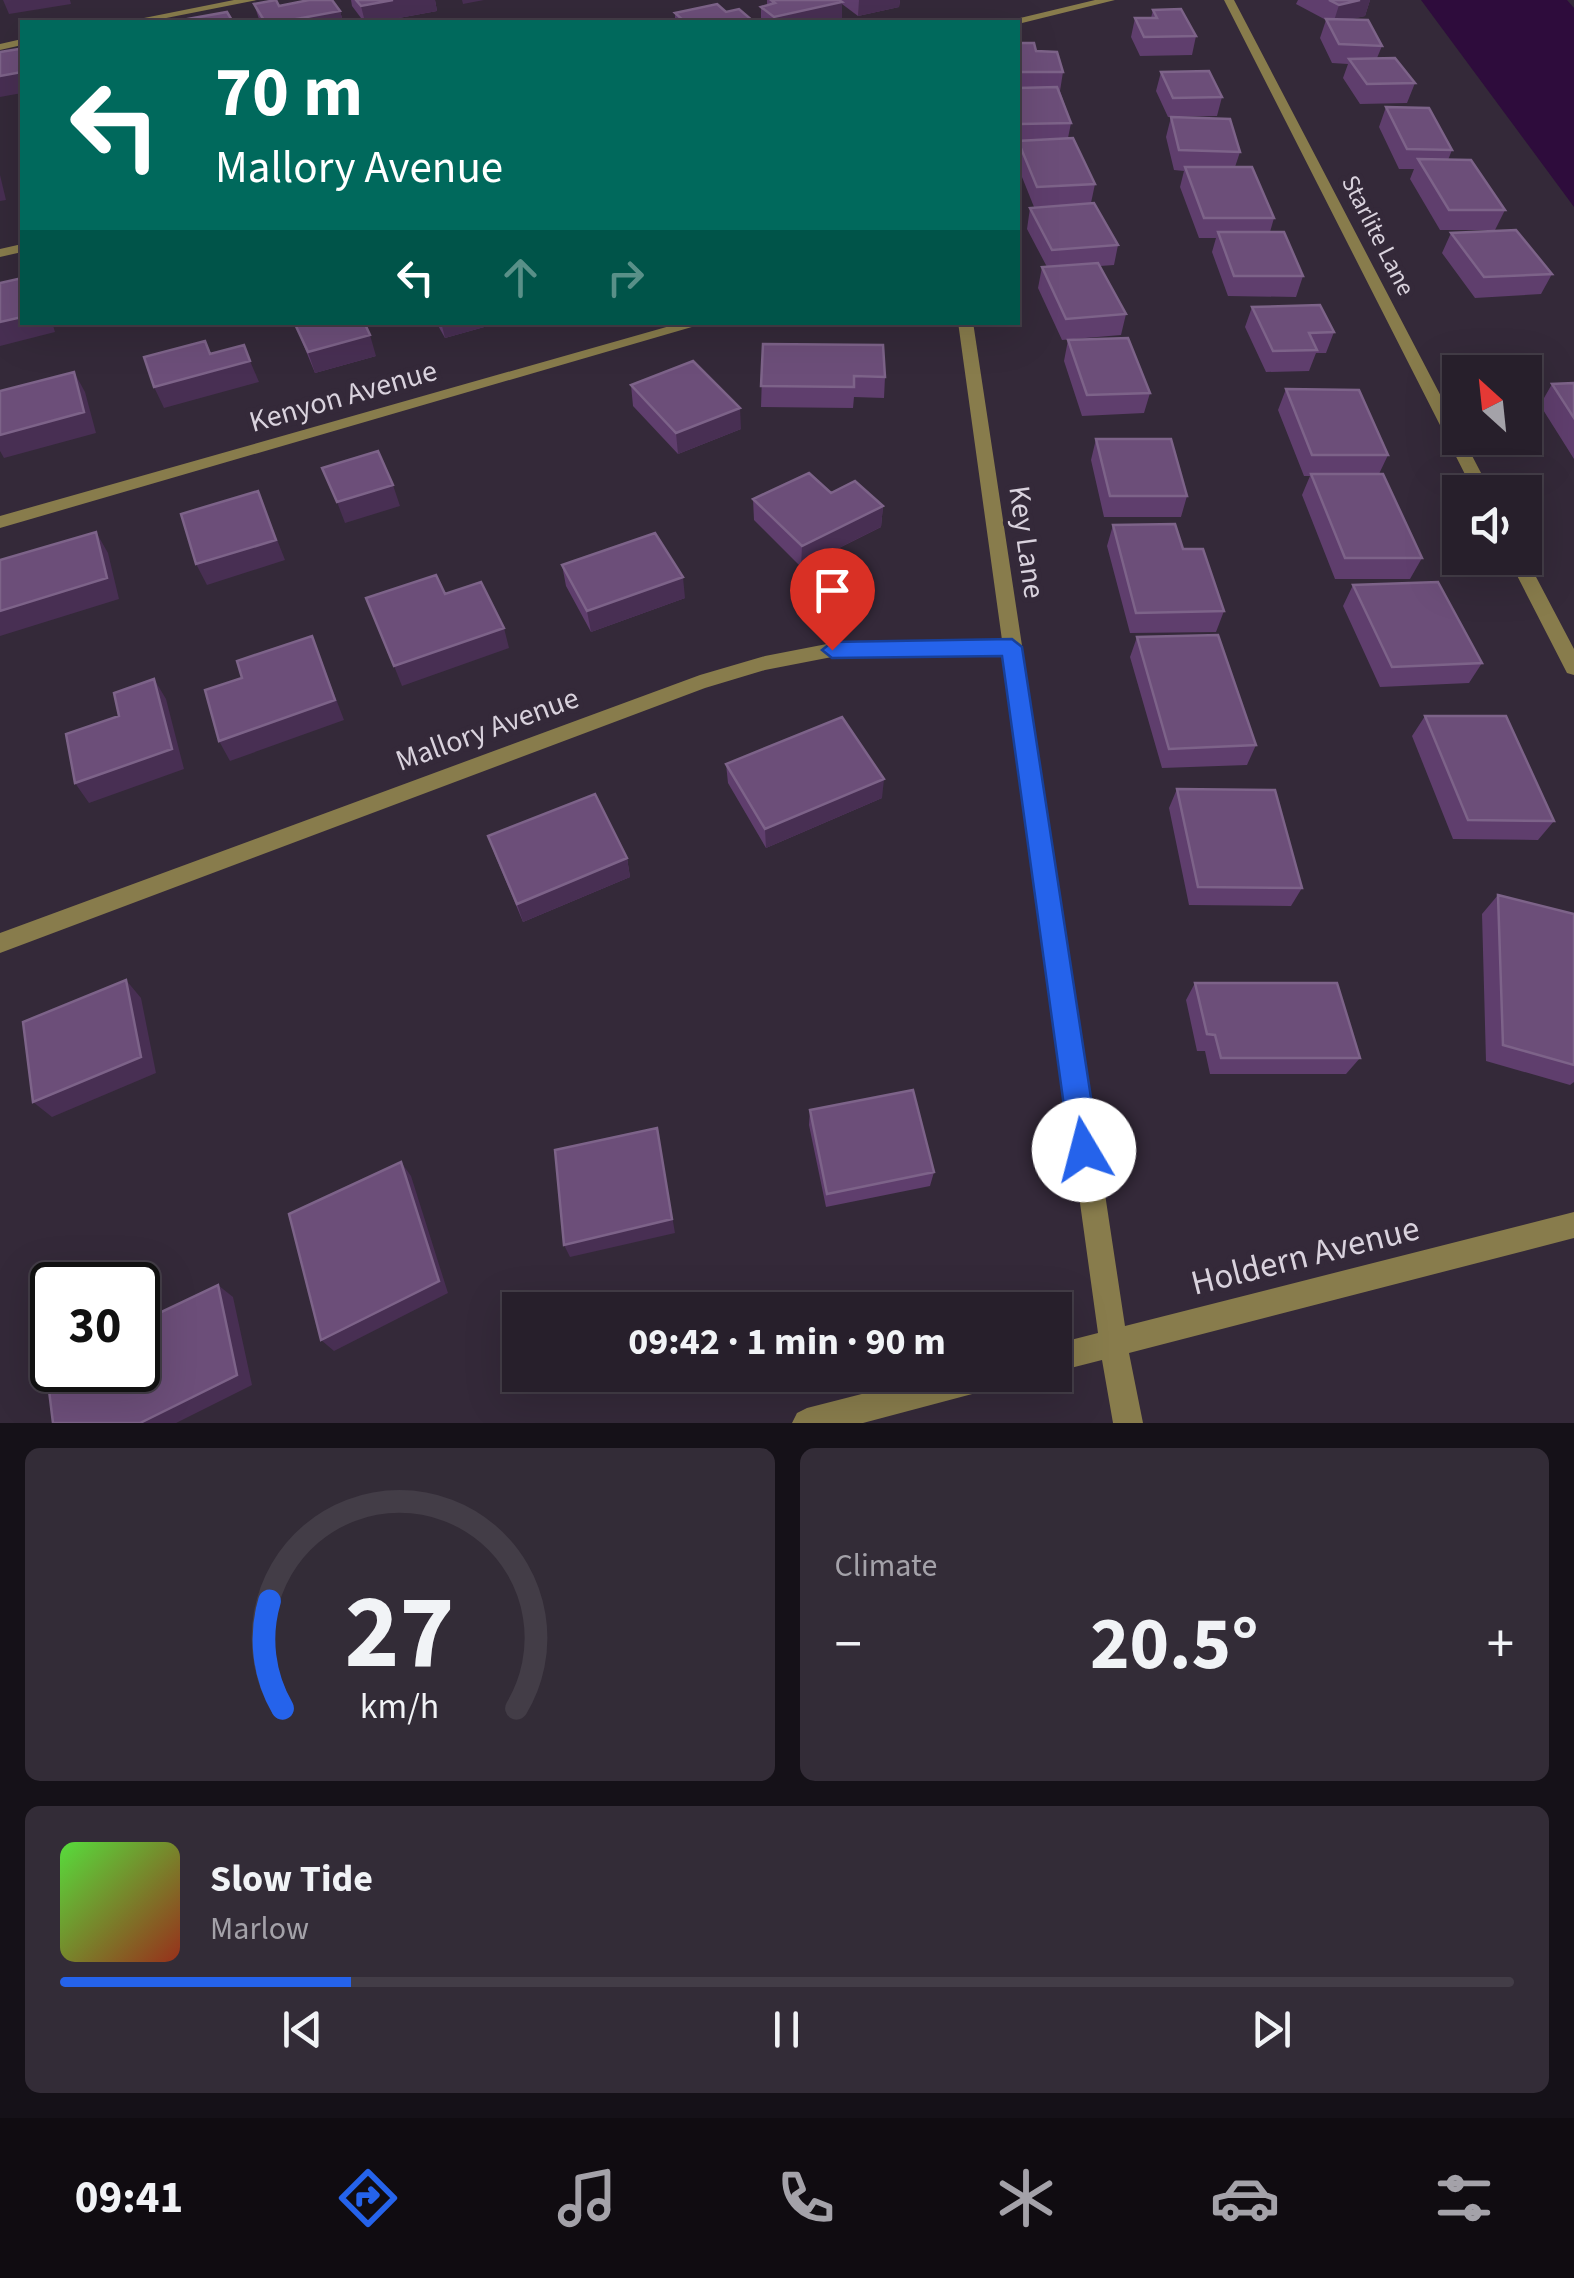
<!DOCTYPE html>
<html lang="en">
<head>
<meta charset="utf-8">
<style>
  body { margin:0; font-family:"Source Sans 3",sans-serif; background:#332c37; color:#f1f3f6; height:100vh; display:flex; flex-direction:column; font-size:38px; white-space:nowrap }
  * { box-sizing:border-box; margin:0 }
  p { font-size:32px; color:#a4a2a9 }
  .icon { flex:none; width:55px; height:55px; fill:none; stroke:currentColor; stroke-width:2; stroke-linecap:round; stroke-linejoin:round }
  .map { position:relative; height:1423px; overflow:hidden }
  .sheet { display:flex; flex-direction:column; gap:25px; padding:25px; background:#151118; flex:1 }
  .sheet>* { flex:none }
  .hud { position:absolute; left:20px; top:20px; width:1000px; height:305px; border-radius:0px; box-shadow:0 10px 40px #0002,0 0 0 2px #433d47; background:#00695c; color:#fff; overflow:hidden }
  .needle { width:65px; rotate:333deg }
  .tools { position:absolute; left:1442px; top:355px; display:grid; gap:20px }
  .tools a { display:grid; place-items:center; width:100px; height:100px; border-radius:0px; background:#271f2b; box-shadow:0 10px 40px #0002,0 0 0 2px #433d47; font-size:50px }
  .speed { position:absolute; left:30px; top:1262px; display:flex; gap:20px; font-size:50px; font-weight:700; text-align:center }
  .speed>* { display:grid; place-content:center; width:130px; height:130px; border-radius:50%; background:#271f2b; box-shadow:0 10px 40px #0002,0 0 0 2px #433d47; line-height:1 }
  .speed .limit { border:5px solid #111; border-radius:15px; background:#fff; color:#111 }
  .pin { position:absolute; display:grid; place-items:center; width:85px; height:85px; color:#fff; margin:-102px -42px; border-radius:50% 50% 50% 0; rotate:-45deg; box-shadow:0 0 10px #0007 }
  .pin .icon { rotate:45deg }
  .me { position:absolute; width:110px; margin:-55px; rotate:352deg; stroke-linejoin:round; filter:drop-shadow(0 0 8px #0008) }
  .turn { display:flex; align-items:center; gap:35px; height:210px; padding:0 30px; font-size:45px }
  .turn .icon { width:130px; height:130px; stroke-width:2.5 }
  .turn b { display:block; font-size:70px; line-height:85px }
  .lanes { display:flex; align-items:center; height:95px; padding:0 30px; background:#0003; justify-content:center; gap:50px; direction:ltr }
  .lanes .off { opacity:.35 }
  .big { font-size:75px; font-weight:700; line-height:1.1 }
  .sheet .card { flex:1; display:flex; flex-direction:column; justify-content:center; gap:15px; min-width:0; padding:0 35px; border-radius:15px; background:#332c37 }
  .sheet .dial { align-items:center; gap:0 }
  .dial svg { height:260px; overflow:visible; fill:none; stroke:#433d47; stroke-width:7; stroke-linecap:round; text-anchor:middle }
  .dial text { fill:#f1f3f6; stroke:none }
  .song { display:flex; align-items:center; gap:30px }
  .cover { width:120px; height:120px; border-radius:15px; background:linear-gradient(135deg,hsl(110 70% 55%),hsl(10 70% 35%)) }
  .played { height:10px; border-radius:5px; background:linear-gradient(90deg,#2563eb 20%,#433d47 20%) }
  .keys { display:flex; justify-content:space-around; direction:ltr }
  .heat { display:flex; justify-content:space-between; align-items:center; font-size:55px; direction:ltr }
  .sheet .tiles { flex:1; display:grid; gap:25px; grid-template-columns:1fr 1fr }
  .card:last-child { grid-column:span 2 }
  .trip { position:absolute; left:502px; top:1292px; width:570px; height:100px; border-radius:0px; background:#271f2b; box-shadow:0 10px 40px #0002,0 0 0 2px #433d47; font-weight:700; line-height:100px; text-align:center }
  .tabs { display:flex; height:160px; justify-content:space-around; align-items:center; background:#100c11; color:#a4a2a9 }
  .tabs .icon { width:70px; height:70px }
  .tabs .current { color:#2563eb }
  .tabs b { font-size:45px; color:#f1f3f6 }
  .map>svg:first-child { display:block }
  .water { fill:#2e0c3c }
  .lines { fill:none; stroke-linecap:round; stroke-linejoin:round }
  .minor { fill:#887c4c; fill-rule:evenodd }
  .tertiary { fill:#887c4c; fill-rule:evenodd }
  .wall { fill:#5f3e6d }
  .shaded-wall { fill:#482f53 }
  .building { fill:#6c4e79; stroke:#7d6389; stroke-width:2.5 }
  .route { fill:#2563eb; stroke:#184099; stroke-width:2.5 }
  .labels { text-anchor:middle; stroke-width:10; stroke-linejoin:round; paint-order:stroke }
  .far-street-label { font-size:25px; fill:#d9d2dd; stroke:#342939 }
  .street-label { font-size:30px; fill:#d9d2dd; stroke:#342939 }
  .near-street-label { font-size:35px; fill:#d9d2dd; stroke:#342939 }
</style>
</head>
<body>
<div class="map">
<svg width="1574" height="1423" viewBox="0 0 1574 1423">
  <rect width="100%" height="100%" fill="#342939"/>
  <path class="water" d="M1421,0H1567L1574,8V207Z"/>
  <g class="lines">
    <path class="minor" d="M234,0H257L146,22H124Z
      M1224,0H1234L1491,492H1474Z
      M22,39V45L0,50V44Z
      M684,322H709L0,528V516Z
      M958,322H973L1125,1326L1574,1212V1238L1129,1353L1143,1423H1113L1102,1360L1055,1372V1344L1098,1333L1004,654L832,657L765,670L705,688L0,953V933L700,675L765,656L832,643L1002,640Z
      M1525,556L1574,649V675L1567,673L1508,558Z
      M936,1375H1005L1001,1385L991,1389L863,1423H792L797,1413L807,1408Z"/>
    <path class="tertiary" d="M1095,0H1115L1018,24L1004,22Z
      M22,244V252L0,257V249Z"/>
  </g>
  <path class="wall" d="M351,0H435L437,11L377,22H364L352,6Z
    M767,0H900L899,7L858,16L842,4V21L835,22H761V7L767,5Z
    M1298,0H1370L1365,16L1350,19L1382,46L1377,58L1415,83L1407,103L1360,104L1343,78L1348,64L1332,63L1320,38L1326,20L1296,4Z
    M254,4L340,11L343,22H260Z
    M1153,10L1196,36L1192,55L1140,56L1131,37L1135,18H1151Z
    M726,12L753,22H675V13Z
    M1018,43L1036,51L1063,72L1060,91L1071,123L1068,138L1095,184L1091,203L1118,245L1114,265L1100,266L1126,314L1121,335L1062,340L1038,288L1042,267H1047L1027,229L1030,208L1069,205L1034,207L1018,167Z
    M1161,72L1222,97L1217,116L1168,117L1156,91Z
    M1386,107L1452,150L1448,160L1505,210L1495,230H1440L1410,179L1414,169H1399L1379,127Z
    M1171,117L1240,152L1235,167L1274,218L1270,232L1303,276L1296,297L1228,296L1212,252L1216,238H1199L1180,187L1184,171L1174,170L1166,137Z
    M1451,233L1552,274L1541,294L1475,298L1442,253Z
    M1252,307L1334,332L1326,353H1316L1309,371L1266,372L1245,327Z
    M294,322L376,356L315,373Z
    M436,322H502L445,338Z
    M1068,340L1150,393L1144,413L1082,416L1064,361Z
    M763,344L885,377L884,398L854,397L853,408L761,407Z
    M1574,383V459L1540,405L1552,384Z
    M631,385L741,429L678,454L633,406Z
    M1286,389L1388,455L1379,474L1422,558L1410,579H1335L1302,495L1310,476H1304L1278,410Z
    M1096,439L1187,496L1181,517H1104L1091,460Z
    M831,493L883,506L881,527L801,567L754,520L753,499Z
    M1113,525L1183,549L1224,611L1216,632L1130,633L1107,546Z
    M562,565L685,598L591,632L566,586Z
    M1353,585L1482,663L1469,683L1380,687L1343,606Z
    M1137,637L1256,745L1247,765L1162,768L1130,657Z
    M1425,716L1554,821L1538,840L1453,839L1412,736Z
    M726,764L882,798L766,848L728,783Z
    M1177,789L1302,888L1291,906L1189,905L1169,808Z
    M488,836L627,858L630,877L523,922L495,855Z
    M1498,895L1574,914V1082L1570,1085L1486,1061L1482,914Z
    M1195,983L1360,1058L1346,1074H1210L1205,1051H1197L1186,1000Z
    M810,1110L934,1172L930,1186L826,1207L809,1125Z"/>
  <path class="shaded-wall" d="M3,0H70L71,4L9,14Z
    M393,0H435L437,11L377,22H365L361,6Z
    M462,0H484L463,4Z
    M859,0H900L899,7L858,16Z
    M1351,0H1370L1365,16L1333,24L1339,5Z
    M842,2V21L835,22H774V17Z
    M340,11L343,22H280Z
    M22,72V93L0,97V76Z
    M0,175L6,200L0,201Z
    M22,317V322H52L55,332L0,346V322Z
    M441,322H502L445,338Z
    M370,335L376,356L315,373L308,352Z
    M250,361L259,382L164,408L154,387Z
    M74,372L85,392L96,433L4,458L0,451V435Z
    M740,408L741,429L678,454L676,433Z
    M393,485L400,506L345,523L337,502Z
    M258,491L285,560L207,585L196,564Z
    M883,506L881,527L801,567L802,546Z
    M96,532L108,553L119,599L0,636V611Z
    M683,577L685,598L591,632L587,611Z
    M504,628L509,648L402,686L394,666Z
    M312,636L344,720L230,761L219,741Z
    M154,679L166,699L184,769L89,803L75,783Z
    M884,779L882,798L766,848L765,829Z
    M627,858L630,877L523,922L517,904Z
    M126,980L141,998L156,1073L52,1117L33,1102Z
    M657,1128L675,1233L570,1257L564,1245Z
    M401,1162L411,1176L448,1293L334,1351L321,1340Z
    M218,1285L233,1297L252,1385L176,1423H140Z"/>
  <path class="building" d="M276,0L279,6L309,0H332L340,11L280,22H265L254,4Z
    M356,0H393L361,6Z
    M771,0H839L842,2L774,17L761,7L775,3Z
    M1329,0H1360L1339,5Z
    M717,4L726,12L739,9L753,21L685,22L675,13Z
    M1181,9L1196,36L1144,37L1135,18H1157L1153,10Z
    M227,12L233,22H171Z
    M1326,19L1368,20L1382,46L1339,44Z
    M1018,43H1034L1036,51L1057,52L1063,72H1018Z
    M19,49L22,62V72L0,76V52Z
    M1395,58L1415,83L1367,84L1349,59Z
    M1209,71L1222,97L1173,98L1161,72Z
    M1057,87L1071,123L1020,124L1018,116V88Z
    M1386,107L1429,108L1452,150L1407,149Z
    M1171,117L1230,119L1240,152L1179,150Z
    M1073,138L1095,184L1037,187L1018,141Z
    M1418,159L1471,160L1505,210H1449Z
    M1185,167H1252L1274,218H1204Z
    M1094,203L1118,245L1052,250L1030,208Z
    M1516,230L1552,274L1484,277L1451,233Z
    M1218,232H1284L1303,276H1234Z
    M1098,263L1126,314L1066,319L1042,267Z
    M22,278V317L0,322V283Z
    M1320,305L1334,332L1309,333L1317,350L1273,351L1252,307Z
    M294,322H364L370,335L308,352Z
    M1128,338L1150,393L1087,395L1068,340Z
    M205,341L210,354L244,345L250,361L154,387L144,357Z
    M763,344L883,345L885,377L854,376V387L761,386Z
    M693,361L740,408L676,433L631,385Z
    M74,372L84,412L0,435V391Z
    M1574,383V418L1552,384Z
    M1286,389L1359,390L1388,455H1312Z
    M1096,439H1171L1187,496H1110Z
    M378,451L393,485L337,502L322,468Z
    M809,473L831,493L855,481L883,506L802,546L753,499Z
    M1311,474H1383L1422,558H1345Z
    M258,491L276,540L196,564L181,514Z
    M1175,524L1183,549H1203L1224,611L1136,613L1113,525Z
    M96,532L107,578L0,611V560Z
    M655,533L683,577L587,611L562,565Z
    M436,575L445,594L481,582L504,628L394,666L366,598Z
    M1438,582L1482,663L1392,667L1353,585Z
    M1218,635L1256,745L1169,749L1137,637Z
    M312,636L335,700L219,741L205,690L242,678L237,661Z
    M154,679L172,749L75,783L66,734L119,716L114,693Z
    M1425,716H1506L1554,821L1468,820Z
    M842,717L884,779L765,829L726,764Z
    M1177,789L1275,790L1302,888L1198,887Z
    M595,794L627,858L517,904L488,836Z
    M1498,895L1574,914V1065L1503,1045Z
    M126,980L141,1057L33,1102L23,1022Z
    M1195,983H1337L1360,1058H1221L1215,1035L1207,1034Z
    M913,1090L934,1172L827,1194L810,1110Z
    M657,1128L672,1219L564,1245L555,1150Z
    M401,1162L439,1281L321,1340L289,1214Z
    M218,1285L237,1375L140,1423H53L46,1366L52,1363V1370H138V1323Z"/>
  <path class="route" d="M1012,639L1022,647L1099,1150L1095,1160L1084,1165L1074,1160L1070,1150L1002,656L832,658L822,650L832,642Z"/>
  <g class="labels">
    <g class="far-street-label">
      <text transform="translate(1379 235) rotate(63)" y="9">Starlite Lane</text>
    </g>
    <g class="street-label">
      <text transform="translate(343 396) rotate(-16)" y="10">Kenyon Avenue</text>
      <text transform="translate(1027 542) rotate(82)" y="10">Key Lane</text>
      <text transform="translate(487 729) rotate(-20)" y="10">Mallory Avenue</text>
    </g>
    <g class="near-street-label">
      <text transform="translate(1305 1255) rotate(-14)" y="12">Holdern Avenue</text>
    </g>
  </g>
</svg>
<div class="tools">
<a><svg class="needle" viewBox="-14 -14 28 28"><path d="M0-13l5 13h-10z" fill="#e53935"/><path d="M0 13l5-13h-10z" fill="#a4a2a9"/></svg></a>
<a><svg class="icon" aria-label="sound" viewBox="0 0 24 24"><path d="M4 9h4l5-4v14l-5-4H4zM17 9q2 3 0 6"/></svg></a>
</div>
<div class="speed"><div class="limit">30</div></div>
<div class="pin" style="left:832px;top:650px;background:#d93025"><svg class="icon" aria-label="arrive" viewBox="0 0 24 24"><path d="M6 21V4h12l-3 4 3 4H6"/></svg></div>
<svg class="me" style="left:1084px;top:1150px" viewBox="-20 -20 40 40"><circle r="19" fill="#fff"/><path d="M0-13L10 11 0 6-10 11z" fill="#2563eb"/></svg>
<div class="trip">09:42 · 1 min · 90 m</div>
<div class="hud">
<div class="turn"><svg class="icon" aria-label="left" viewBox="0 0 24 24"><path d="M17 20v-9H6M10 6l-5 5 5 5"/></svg><div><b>70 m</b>Mallory Avenue</div></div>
<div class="lanes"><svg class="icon" aria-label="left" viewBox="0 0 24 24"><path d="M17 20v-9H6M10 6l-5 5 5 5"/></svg><svg class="icon off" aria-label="ahead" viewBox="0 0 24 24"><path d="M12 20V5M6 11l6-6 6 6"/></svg><svg class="icon off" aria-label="right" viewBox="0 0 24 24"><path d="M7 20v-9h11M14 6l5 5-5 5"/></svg></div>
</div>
</div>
<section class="sheet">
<div class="tiles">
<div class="card dial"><svg viewBox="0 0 100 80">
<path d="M14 69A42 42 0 1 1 86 69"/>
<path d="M14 69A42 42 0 0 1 10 36" stroke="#2563eb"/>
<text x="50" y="56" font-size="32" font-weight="700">27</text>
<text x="50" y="72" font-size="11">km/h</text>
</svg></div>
<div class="card"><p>Climate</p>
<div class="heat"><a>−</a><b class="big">20.5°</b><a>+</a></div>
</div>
<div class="card">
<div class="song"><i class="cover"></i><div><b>Slow Tide</b><p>Marlow</p></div></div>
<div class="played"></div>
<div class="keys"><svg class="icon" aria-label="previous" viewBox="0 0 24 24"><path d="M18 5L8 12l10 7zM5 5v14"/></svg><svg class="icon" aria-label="pause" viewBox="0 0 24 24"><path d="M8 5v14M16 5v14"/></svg><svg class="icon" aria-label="next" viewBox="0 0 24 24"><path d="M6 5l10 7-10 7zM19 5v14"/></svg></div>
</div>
</div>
</section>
<nav class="tabs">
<b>09:41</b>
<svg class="icon current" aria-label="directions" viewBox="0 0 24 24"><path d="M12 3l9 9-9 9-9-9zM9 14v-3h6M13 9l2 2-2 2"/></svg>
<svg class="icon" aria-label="music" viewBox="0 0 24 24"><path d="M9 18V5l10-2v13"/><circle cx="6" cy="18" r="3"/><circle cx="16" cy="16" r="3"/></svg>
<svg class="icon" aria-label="phone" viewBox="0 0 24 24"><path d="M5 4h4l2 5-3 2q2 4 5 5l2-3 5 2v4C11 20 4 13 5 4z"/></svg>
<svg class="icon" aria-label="climate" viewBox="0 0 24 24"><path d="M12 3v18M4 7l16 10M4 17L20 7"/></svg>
<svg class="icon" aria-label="car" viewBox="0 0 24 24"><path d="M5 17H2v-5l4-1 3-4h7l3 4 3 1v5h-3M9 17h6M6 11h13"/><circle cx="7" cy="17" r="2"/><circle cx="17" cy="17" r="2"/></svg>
<svg class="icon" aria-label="filters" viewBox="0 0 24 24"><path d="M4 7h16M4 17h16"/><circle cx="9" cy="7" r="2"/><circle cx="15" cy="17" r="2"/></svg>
</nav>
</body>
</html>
